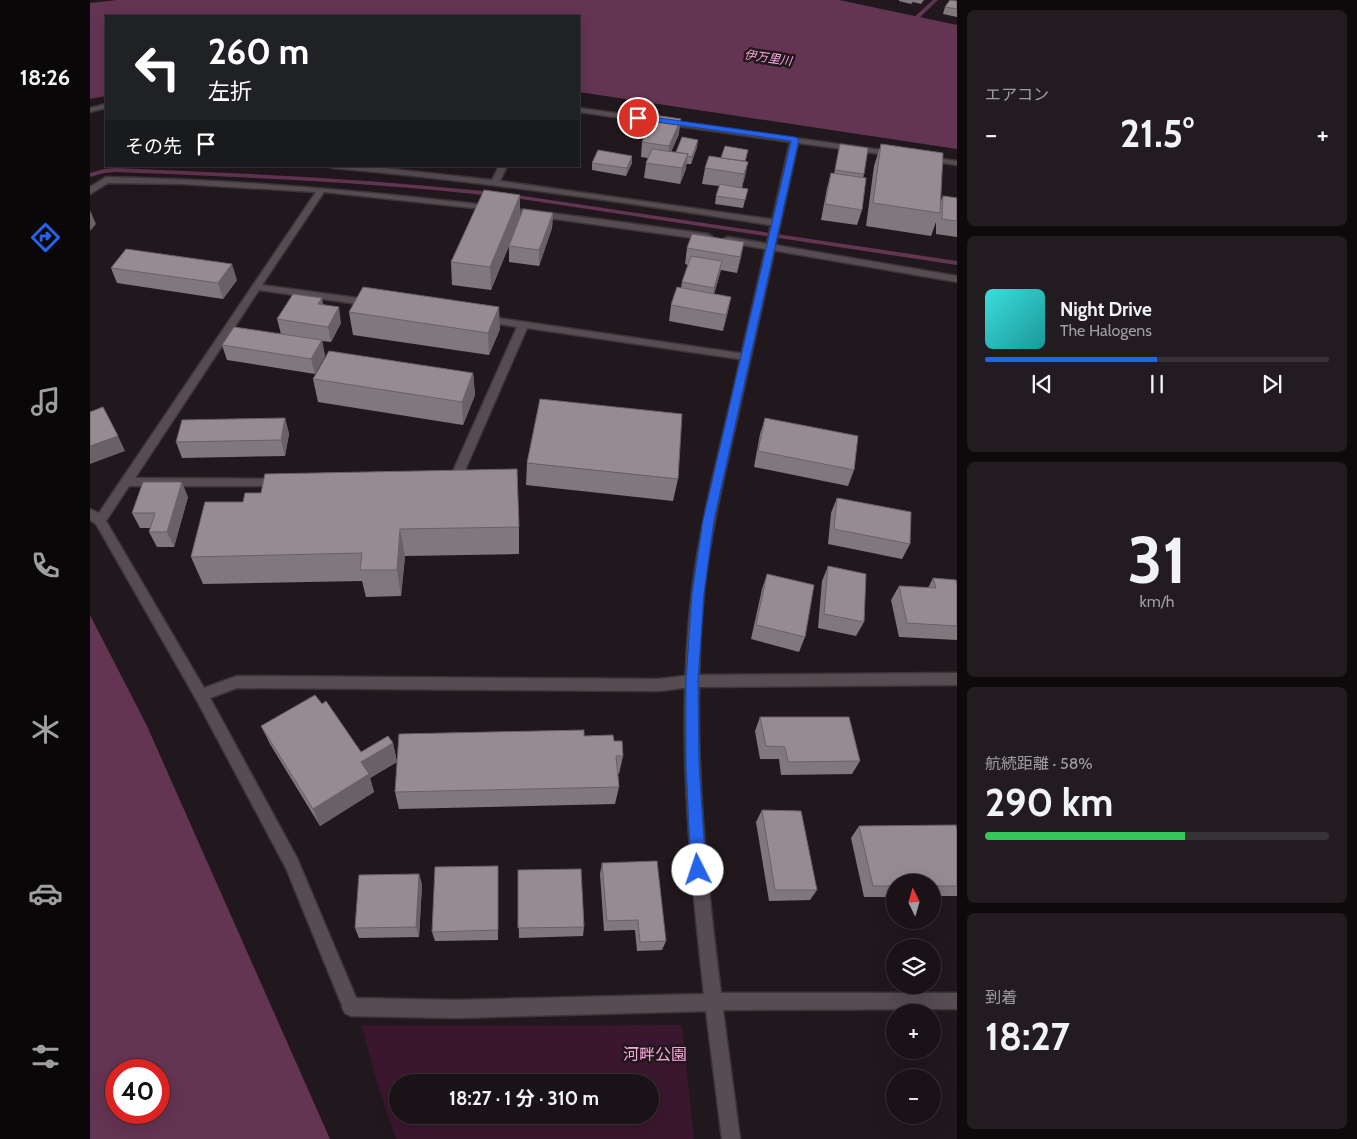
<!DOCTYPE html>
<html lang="ja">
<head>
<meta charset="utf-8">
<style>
  body { margin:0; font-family:Cabin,"Noto Sans JP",sans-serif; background:#221b1f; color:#f1f3f6; height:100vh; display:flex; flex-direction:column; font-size:19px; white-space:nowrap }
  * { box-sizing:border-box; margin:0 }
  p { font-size:16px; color:#9f9ea1 }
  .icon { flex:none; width:28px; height:28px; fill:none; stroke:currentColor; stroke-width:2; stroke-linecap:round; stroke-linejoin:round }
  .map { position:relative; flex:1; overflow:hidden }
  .sheet { display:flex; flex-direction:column; gap:10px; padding:10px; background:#0e0a0c; width:400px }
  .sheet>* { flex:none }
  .hud { position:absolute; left:15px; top:15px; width:475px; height:152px; border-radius:0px; box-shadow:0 5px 20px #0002,0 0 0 1px #373235; background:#202124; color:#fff; overflow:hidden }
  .needle { width:32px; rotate:355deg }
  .buttons { position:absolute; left:796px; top:874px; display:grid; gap:10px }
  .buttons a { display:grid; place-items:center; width:55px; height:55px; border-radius:50%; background:#191216; box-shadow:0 5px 20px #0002,0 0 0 1px #373235; font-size:25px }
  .speed { position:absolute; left:15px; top:1059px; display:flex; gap:10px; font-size:25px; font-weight:700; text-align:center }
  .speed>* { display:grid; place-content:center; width:65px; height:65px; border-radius:50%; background:#191216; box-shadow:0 5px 20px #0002,0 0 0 1px #373235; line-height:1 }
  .speed .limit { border:8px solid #d22; background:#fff; color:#111 }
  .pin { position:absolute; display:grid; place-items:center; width:42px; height:42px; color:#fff; margin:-21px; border:2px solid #fff; border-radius:50%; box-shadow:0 1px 5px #0007 }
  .me { position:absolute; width:55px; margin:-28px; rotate:356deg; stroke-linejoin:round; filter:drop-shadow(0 0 4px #0008) }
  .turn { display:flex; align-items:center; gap:18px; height:105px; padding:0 20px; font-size:22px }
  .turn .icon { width:65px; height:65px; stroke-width:2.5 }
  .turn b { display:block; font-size:35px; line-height:42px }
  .then { display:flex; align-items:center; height:48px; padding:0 20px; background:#0003; gap:10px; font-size:19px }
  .big { font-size:38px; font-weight:700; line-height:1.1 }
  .sheet .widget { flex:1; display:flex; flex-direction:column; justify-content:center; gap:8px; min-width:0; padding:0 18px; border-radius:8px; background:#221b1f }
  .sheet .dial { align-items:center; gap:0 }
  .dial b { font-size:65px; line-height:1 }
  .song { display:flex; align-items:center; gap:15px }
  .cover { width:60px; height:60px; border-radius:8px; background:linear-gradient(135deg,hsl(180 70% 55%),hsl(180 70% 35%)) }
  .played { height:5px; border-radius:2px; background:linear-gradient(90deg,#2563eb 50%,#373235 50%) }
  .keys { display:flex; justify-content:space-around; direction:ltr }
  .heat { display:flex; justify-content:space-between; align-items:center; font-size:28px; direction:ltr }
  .charge { height:8px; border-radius:4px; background:linear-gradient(90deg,#34c759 58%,#373235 0) }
  .trip { position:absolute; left:299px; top:1074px; width:270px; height:50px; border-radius:25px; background:#191216; box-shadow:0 5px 20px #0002,0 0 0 1px #373235; font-weight:700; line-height:50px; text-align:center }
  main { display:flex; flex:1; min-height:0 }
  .menu { display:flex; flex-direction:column; width:90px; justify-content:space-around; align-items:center; background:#0a0709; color:#9f9ea1 }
  .menu .icon { width:35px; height:35px }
  .menu .active { color:#2563eb }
  .menu b { font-size:22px; color:#f1f3f6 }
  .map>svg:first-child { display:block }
  .green { fill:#3a172e; fill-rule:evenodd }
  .water { fill:#643453; fill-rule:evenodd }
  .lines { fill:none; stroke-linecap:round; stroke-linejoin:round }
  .stream { fill:#643453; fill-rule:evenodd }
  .minor-casing { stroke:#3b3538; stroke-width:3 }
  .tertiary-casing { stroke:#3b3538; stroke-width:3 }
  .minor { fill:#564c52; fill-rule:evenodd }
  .tertiary { fill:#564c52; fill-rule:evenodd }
  .wall { fill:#81787d }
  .shaded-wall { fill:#696166 }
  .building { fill:#968b91; stroke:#696166 }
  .route { fill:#2563eb; stroke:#184099 }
  .labels { text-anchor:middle; stroke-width:5; stroke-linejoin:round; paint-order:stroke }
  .far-water-label { font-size:12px; font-style:italic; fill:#f7a8d9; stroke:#21181d }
  .near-park-label { font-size:16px; fill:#f9aadb; stroke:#21181d }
</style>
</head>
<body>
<main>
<nav class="menu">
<b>18:26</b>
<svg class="icon active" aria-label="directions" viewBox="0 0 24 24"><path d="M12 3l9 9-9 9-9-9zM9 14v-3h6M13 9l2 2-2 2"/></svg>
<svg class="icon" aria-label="music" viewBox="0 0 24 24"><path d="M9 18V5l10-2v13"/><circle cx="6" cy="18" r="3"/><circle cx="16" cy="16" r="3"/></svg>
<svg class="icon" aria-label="phone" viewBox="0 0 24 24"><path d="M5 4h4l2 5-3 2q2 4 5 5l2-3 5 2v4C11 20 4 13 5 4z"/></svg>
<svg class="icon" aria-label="climate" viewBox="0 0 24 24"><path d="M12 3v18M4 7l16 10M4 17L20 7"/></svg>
<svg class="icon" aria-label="car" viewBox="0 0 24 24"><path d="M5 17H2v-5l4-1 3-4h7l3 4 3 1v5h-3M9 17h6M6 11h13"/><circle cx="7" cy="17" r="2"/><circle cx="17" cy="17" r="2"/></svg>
<svg class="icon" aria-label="filters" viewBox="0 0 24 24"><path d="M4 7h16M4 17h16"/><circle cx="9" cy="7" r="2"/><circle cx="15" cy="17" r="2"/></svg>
</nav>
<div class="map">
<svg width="867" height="1139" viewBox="0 0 867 1139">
  <rect width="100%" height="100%" fill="#21181d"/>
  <path class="green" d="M592,1025L604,1139H306L287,1083L272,1026ZM308,1082H560V1115H308Z"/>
  <path class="water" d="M27,0H749L867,25V149L489,92V16H16V96L0,99V3Z
    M0,615L57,726L240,1139H0ZM26,1070H69V1112H26Z"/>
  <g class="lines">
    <path class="stream" d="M843,0H848L826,21H822V19Z
      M25,168C152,173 278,179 404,192L407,194L404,196C278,182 152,177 25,172L14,173L0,177V173L14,169Z
      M420,194L867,261V265L418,197L417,196Z"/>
    <defs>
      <path id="minor" d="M238,166H275L402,180L409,166H417L410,181L687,220L691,223L687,226C539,203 391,181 242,168Z
        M16,177C219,181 417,206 618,234L623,237L618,240L393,209L234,192L172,285L282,300L287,303L282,306L169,290L45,478L190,479L196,483L194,486H39L16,521L114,688L147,676L569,679L602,675L867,673V685L602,687L569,691L147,688L120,698L207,858L270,1007L267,1013L261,1016L255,1013L196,868L106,699L6,524L0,520V509L9,513L226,192L92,184L18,183L0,194V187Z
        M638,237L867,276V282L635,242V238Z
        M394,316L656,354L661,357L656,360L437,328L369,484L367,487L360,488L354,484L359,480L427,327L390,321V317Z"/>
      <path id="tertiary" d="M16,104V108L0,112V108Z
        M489,108L806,152L810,154L806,156L708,143C690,227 671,312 652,397C638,461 621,526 614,592C601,726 614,860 631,993H867V1009L633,1010L650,1139H632L616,1011L366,1018L261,1016L255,1013L252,1007L255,1001L261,998L366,1000L614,994C599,860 586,725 602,591C610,525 627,460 642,396C661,311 681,226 700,142L489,112Z
        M832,156L867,161V165L832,160Z"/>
    </defs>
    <use href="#minor" class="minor-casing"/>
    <use href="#tertiary" class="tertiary-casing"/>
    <use href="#minor" class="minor"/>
    <use href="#tertiary" class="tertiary"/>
  </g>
  <path class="wall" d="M809,0H834L831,4L823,2L821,4L809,1Z
    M867,1V17L853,14L855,7Z
    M589,134L581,152H586L607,147L601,164H596V169L590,184L554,178L556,163L558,158L551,157L552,142Z
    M750,144L774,174L773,178L772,210L767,225L731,220L737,188L741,173L744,174Z
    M791,144L850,203L853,196L867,198V237L846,234V222L841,236L776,226L784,166Z
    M542,156V163L536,176L502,170V163Z
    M657,157L655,161L658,162L652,188L658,189L653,208L625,204L626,196L629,186L612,184L615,168Z
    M430,195V217L463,213L462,228L449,266L419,262V246L401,290L362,285L361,262Z
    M654,242L647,273L631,270L624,294L641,297L633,331L579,321L581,305L591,288L592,282L598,265L595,264L597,248Z
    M21,268L147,280L133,299L27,283Z
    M233,305L251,323L241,342L232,341L235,356L225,374L137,360L132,345L191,334L187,319Z
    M259,312L410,329L399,355L263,335Z
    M383,373L385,395L373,425L228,402L223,379Z
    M195,418L199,434L195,456L92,458L86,442Z
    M675,418L764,470L758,486L664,467L670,434Z
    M437,463L588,479L583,501L436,485Z
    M98,497L84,547H67L59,532L61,528H50L42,513Z
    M747,498L820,544L812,559L738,544L741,513Z
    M115,502L429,527V554L315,556L311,596L276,597L272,581L113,584L101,557Z
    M738,566L774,622L766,636L728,628L732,581Z
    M677,574L715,637L709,652L661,639L672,589Z
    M843,578L867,584V640L809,637L801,600L809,586L838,588Z
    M232,704L271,752L303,743L307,762L280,778L284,792L230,826L180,744L171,726Z
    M670,717L770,761L762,774L691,775L689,759H670L665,731Z
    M494,736L524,741L533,756L529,774H528L529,787L525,804L309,809L305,792Z
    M672,810L727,890L720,900L679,901L666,822Z
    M769,826L867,830V896H842V882H805V897H774L761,838Z
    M512,863L576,941L572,950L547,951L545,930L514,931L510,874Z
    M428,870L494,927L493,936L429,938Z
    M329,874L332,885L329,937L269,938L265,928Z
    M408,877V940L345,941L342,932Z"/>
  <path class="shaded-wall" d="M591,119L589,134L577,161L579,146Z
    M608,140L607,147L601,164L602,157Z
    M598,154L596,169L590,184L592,168Z
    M542,156V163L536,176L537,168Z
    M658,162L655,177L651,190L654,174Z
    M430,195V217L401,290L400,267Z
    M0,210L6,224L0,231Z
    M463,213L462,228L449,266V250Z
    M654,242L651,258L647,273L650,257Z
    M632,261L629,277L621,304L624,288Z
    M142,264L147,280L133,299L128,283Z
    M641,297L638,312L633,331L636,315Z
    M232,298L235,314L228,304Z
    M249,307L251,323L241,342L238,327Z
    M409,307L410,329L399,355L398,333Z
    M232,340L235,356L225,374L221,359Z
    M383,373L385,395L373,425L372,402Z
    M195,418L199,434L195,456L191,440Z
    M28,436L35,451L0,464V446Z
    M92,482L98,497L84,547L77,532Z
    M310,529L315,556L311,596L307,570Z
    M303,743L307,762L280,778L284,792L230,826L223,809L271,762Z
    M329,874L332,885L329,937L326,927Z"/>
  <path class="building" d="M860,0L867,1V9L855,7Z
    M564,115L591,119L579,146L552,142Z
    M592,137L608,140L602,157L597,156L598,154L586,152Z
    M750,144L778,148L774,174L745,170Z
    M791,144L853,153L850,213L783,203Z
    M635,146L658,150L655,161L631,158Z
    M562,149L598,154L592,168L556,163Z
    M508,150L542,156L537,168L502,163Z
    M619,156L658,162L654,174L615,168Z
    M741,173L776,178L772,210L735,204Z
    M630,184L658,189L655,200L626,196Z
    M394,190L430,195L400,267L361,262Z
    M853,196L867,198V221L852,219Z
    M433,209L463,213L449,250L419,246Z
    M602,234L654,242L650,257L597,248Z
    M36,249L142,264L128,283L21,268Z
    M601,256L632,261L624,288L592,282Z
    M273,287L409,307L398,333L259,312Z
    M587,287L641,297L636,315L581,305Z
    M203,294L232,298L228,304L249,307L238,327L187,319Z
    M144,327L232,340L221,359L132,345Z
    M239,351L383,373L372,402L223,379Z
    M450,399L592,414L588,479L437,463Z
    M13,407L28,436L0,446V412Z
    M195,418L191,440L86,442L92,420Z
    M675,418L768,436L764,470L668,451Z
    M427,469L429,527L310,529L307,570H270L272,553L101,557L115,502H153L155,493H171L175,474Z
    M53,482H92L77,532H59L65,513H42Z
    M747,498L821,512L820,544L744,529Z
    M738,566L776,574L774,622L734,614Z
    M677,574L724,585L715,637L666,625Z
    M843,578L866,580L867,584V626L817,623L809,586L846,588Z
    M225,695L232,704L236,701L271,752L298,736L303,743L271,762L279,774L223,809L171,726Z
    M670,717H759L770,761L698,762L695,747L676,746Z
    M494,730V736L523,735L524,741H532L533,756H526L529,787L305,792L309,734Z
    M672,810L711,811L727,890H685Z
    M866,825L867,830V886H842V882H805V886H783L769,826Z
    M567,861L576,941L550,942L548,920L517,921L512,863Z
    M408,866V930L342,932L345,867Z
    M491,869L494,927L428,928V870Z
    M329,874L326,927L265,928L269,875Z"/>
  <path class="route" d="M548,115L705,137L709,139L624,520L614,593L608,681L609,765L616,870L614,875L608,877L603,875L601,870L596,765V681L602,593L613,520L701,141L545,119L544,118Z"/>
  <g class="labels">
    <g class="far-water-label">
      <text transform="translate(678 58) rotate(8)" y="4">伊万里川</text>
    </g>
    <g class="near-park-label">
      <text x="565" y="1060">河畔公園</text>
    </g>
  </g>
</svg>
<div class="buttons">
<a><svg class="needle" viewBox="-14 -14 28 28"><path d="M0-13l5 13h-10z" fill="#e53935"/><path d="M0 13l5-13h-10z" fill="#9f9ea1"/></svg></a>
<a><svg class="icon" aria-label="layers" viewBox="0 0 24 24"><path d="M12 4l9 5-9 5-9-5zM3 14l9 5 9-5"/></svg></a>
<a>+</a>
<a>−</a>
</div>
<div class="speed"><div class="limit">40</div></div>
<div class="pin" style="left:548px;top:118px;background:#d93025"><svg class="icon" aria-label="arrive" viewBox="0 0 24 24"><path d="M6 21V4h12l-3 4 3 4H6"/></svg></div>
<svg class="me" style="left:608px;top:870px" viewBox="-20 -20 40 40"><circle r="19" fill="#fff"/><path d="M0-13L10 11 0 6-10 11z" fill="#2563eb"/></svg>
<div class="trip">18:27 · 1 分 · 310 m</div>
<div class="hud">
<div class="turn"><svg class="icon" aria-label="left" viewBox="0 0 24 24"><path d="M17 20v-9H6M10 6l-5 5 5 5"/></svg><div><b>260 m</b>左折</div></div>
<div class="then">その先<svg class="icon" aria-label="arrive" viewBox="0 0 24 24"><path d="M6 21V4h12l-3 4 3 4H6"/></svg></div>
</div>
</div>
<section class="sheet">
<div class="widget"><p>エアコン</p>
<div class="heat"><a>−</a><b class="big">21.5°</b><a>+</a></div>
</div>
<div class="widget">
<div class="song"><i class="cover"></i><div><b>Night Drive</b><p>The Halogens</p></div></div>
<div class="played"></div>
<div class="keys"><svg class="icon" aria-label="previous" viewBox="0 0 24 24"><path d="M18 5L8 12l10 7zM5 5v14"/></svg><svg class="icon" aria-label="pause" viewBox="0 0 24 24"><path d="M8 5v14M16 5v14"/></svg><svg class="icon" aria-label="next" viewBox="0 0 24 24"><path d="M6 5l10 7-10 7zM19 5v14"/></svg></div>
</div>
<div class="widget dial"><b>31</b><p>km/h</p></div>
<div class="widget"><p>航続距離 · 58%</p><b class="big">290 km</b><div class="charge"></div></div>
<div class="widget"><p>到着</p><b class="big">18:27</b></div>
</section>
</main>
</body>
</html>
